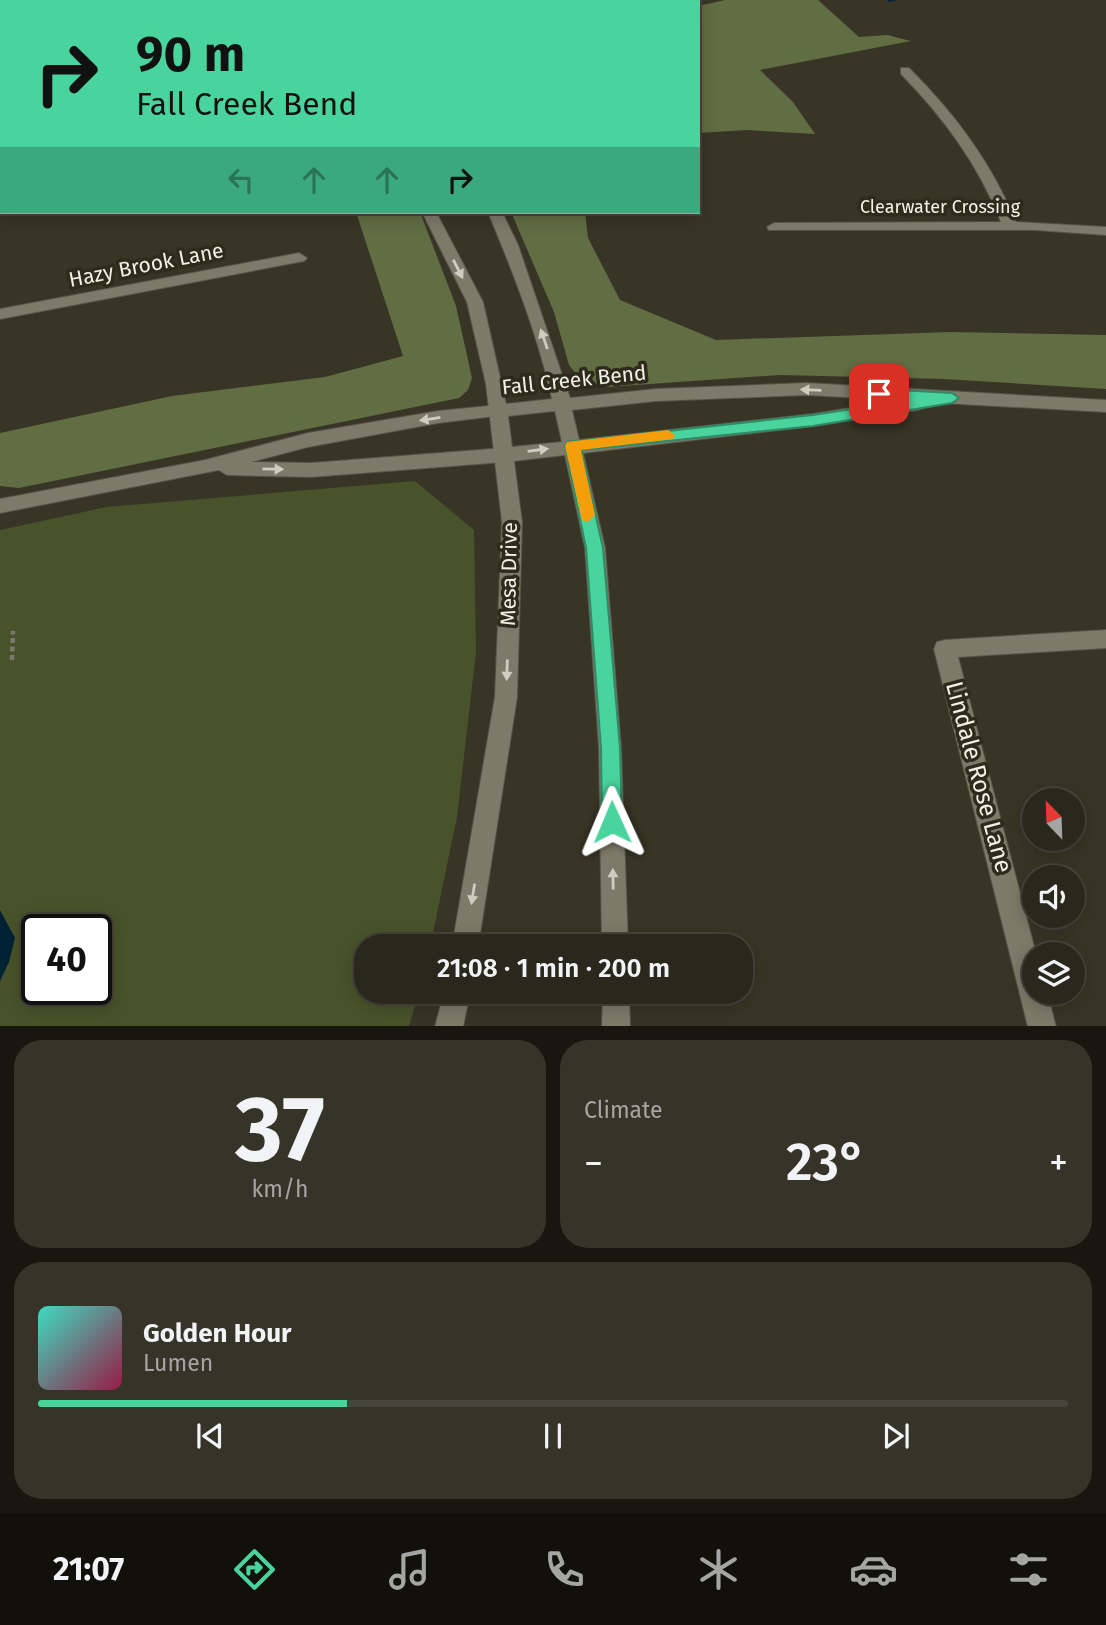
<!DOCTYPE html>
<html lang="en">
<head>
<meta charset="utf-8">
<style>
  body { margin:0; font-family:"Fira Sans",sans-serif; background:#363429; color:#f1f3f6; height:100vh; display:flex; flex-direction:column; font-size:26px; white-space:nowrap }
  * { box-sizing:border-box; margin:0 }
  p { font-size:23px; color:#a5a6a3 }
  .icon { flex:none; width:38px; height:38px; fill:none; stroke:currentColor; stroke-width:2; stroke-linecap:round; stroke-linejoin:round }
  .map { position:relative; height:1026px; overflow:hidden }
  .panel { display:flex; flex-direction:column; gap:14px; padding:14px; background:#17160f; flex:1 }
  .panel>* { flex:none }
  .top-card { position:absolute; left:0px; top:0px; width:700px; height:214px; box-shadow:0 4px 18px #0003,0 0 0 2px #46443b; background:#49d49d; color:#111; overflow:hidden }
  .needle { width:46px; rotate:337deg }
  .fabs { position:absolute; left:1022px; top:788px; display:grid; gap:14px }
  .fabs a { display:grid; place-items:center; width:63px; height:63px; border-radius:50%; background:#2a281c; box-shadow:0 4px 18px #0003,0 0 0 2px #46443b; font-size:35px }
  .speed { position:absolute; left:21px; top:914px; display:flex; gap:14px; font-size:35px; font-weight:700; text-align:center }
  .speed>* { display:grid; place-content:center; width:91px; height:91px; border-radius:50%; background:#2a281c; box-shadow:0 4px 18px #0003,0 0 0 2px #46443b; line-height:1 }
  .speed .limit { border:4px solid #111; border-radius:10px; background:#fff; color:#111 }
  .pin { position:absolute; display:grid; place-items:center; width:60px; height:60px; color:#fff; margin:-30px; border-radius:14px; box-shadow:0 4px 10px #0006 }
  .me { position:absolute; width:77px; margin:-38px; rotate:359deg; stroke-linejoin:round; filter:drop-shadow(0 0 5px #0008) }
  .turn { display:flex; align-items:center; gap:24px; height:147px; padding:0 21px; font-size:32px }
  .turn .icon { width:91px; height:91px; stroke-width:2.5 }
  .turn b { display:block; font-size:49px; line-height:60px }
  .lanes { display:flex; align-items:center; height:66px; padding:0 21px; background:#0003; justify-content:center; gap:35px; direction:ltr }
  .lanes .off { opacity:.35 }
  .big { font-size:52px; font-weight:600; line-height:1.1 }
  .panel .tile { flex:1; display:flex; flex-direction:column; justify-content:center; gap:10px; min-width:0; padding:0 24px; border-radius:28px; background:#363429 }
  .panel .dial { align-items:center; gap:0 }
  .dial b { font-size:91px; line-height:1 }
  .song { display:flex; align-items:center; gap:21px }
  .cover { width:84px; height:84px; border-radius:10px; background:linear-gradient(135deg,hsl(170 70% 55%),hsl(340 70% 35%)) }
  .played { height:7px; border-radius:4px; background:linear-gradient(90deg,#49d49d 30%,#46443b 30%) }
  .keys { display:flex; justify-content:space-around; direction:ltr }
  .heat { display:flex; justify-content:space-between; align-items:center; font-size:38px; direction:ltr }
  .panel .tiles { flex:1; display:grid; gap:14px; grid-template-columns:1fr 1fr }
  .tile:last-child { grid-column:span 2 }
  .trip { position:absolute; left:354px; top:934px; width:399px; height:70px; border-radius:28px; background:#2a281c; box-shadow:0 4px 18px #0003,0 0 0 2px #46443b; font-weight:600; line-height:70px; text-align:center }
  .menu { display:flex; height:112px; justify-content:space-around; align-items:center; background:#11100b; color:#a5a6a3 }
  .menu .icon { width:49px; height:49px }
  .menu .selected { color:#49d49d }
  .menu b { font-size:32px; color:#f1f3f6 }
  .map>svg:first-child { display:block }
  .green { fill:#48532b; fill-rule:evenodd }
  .forest { fill:#616d43 }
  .water { fill:#023 }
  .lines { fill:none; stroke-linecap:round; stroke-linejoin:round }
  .stream { fill:#023; fill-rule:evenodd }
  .service-casing { stroke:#565446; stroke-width:1 }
  .minor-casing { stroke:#565446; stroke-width:2 }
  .tertiary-casing { stroke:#565446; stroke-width:2 }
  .path { stroke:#7c796c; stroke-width:4.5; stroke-dasharray:5 3.5; stroke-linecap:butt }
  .service { fill:#7e7a69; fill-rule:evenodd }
  .minor { fill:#7e7a69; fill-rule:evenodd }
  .tertiary { fill:#7e7a69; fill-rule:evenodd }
  .shaded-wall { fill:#32304a }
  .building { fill:#47446a; stroke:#32304a; stroke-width:2 }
  .oneway { fill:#cfcdc1 }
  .route { fill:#49d49d; stroke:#2f8a66; stroke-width:2 }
  .slow { fill:#f59e0b }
  .labels { text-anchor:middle; stroke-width:7; stroke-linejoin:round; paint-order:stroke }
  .far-street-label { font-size:18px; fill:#f2f0e7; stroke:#2e2b1c }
  .street-label { font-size:21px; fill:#f2f0e7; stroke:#2e2b1c }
  .near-street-label { font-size:24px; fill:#f2f0e7; stroke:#2e2b1c }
</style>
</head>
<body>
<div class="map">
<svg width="1106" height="1027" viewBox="0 0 1106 1027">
  <rect width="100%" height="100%" fill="#383526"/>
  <path class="green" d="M415,481L474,530L476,652L457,817L430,947H366V992H419L409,1026L0,1027V530L107,507ZM37,929H96V989H37Z"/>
  <path class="forest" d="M725,0H818L859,37L887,35L911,41L760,70L793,102L815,134L747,130L698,133V6Z
    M356,212H420L456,306L472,378L468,390L459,398L19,488L0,486V433L172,396L325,377L403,356Z
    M511,212H585L588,238L620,300L716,340L950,332L1106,335V389L944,379L780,375L607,387L581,380L569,365L554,312Z"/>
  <path class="water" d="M0,910L15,938L9,962L0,981Z"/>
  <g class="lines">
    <path class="stream" d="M888,0H898L888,2Z"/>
    <defs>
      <path id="service" d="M177,0H187L188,2H178Z
        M232,0H249L231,2Z
        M0,46H2L0,53Z"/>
      <path id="minor" d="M901,68H909C955,114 991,162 1016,222L1106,227V235L1035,230H769L767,227L774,223L1001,222C978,164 944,118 901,74Z
        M299,253L307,258L304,261L0,319V309Z
        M498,405L507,411L504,415L438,423L308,447L251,462L311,463L504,448L513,455L504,462L311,477L227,475L219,470L0,513V499L205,460L308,433L438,411Z
        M1106,630V648L958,657L1036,954L1034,992H1047L1056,1027H1028L934,649L937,642L945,640Z"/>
      <path id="tertiary" d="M283,0H295V2H284Z
        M390,0H402V2H391Z
        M422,212H436L483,302L506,404L552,399C538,335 513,272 488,212H502L518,245L570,398L656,389L806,383L1106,400V412L924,402L923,408L917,410L813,426L583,453L605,548L621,748L628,947H602L599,748L585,548L565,455L514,461L522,522L517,697L478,947H452L495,697L502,522L486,384L467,302ZM806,395L900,400L813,414L579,440L572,410L656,401ZM555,411L562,442L512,447L508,416Z
        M444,992H470L463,1027H435Z
        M603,992H629L630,1027H602Z"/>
    </defs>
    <use href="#service" class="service-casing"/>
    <use href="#minor" class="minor-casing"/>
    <use href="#tertiary" class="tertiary-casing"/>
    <path class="path" d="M12,660L13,631"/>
    <use href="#service" class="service"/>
    <use href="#minor" class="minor"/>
    <use href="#tertiary" class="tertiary"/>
  </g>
  <path class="shaded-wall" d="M62,0H162V1L155,2H56Z"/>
  <path class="building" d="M0,0H62L56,2H2V25H1Z"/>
  <defs><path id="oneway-solid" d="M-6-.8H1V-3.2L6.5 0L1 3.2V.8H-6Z" transform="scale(1.75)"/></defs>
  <g class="oneway">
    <use href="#oneway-solid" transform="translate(458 269) rotate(63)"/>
    <use href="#oneway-solid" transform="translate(544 339) rotate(-109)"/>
    <use href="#oneway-solid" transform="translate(811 390) rotate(-178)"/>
    <use href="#oneway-solid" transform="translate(430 419) rotate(171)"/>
    <use href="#oneway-solid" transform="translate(538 450) rotate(-8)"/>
    <use href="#oneway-solid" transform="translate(273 469) rotate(1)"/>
    <use href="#oneway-solid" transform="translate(507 670) rotate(92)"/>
    <use href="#oneway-solid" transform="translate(613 879) rotate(-91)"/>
    <use href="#oneway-solid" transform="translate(473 894) rotate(99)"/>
  </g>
  <path class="route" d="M879,389L952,393L959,398L952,403L813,426L581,450L603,548L620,748L622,822L619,829L612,832L605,829L602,822L601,748L586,548L565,446L567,442L813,415L906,401L874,397L872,394Z"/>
  <path class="slow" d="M668,430L675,435L673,439L581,450L595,515L588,522L582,520L565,446L567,442Z"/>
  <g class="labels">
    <g class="far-street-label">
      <text x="940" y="213">Clearwater Crossing</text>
    </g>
    <g class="street-label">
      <text transform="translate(146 265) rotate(-11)" y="7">Hazy Brook Lane</text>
      <text transform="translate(574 380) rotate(-6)" y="7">Fall Creek Bend</text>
      <text transform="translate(509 574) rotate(-89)" y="7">Mesa Drive</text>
    </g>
    <g class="near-street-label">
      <text transform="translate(979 777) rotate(75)" y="8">Lindale Rose Lane</text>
    </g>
  </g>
</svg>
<div class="fabs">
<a><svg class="needle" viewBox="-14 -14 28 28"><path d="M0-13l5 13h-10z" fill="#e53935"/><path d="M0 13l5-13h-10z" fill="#a5a6a3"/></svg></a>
<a><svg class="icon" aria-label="sound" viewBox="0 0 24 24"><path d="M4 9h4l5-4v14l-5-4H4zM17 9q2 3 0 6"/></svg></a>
<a><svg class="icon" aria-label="layers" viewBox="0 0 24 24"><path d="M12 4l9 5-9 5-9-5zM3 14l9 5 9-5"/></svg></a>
</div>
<div class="speed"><div class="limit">40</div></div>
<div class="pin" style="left:879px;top:394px;background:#d93025"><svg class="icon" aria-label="arrive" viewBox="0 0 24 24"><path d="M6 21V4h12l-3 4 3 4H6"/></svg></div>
<svg class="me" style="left:612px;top:822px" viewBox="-20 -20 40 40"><path d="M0-17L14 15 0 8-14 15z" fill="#49d49d" stroke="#fff" stroke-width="4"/></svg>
<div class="trip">21:08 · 1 min · 200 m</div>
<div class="top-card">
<div class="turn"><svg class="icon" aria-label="right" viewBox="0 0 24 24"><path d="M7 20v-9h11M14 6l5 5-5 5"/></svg><div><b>90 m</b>Fall Creek Bend</div></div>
<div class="lanes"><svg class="icon off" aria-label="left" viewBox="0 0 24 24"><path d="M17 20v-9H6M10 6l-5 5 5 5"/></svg><svg class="icon off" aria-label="ahead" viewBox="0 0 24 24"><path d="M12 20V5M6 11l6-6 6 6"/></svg><svg class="icon off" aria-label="ahead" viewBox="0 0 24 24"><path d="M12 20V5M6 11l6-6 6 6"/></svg><svg class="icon" aria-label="right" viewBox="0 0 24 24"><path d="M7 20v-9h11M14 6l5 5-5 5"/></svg></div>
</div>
</div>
<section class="panel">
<div class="tiles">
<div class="tile dial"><b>37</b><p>km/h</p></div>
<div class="tile"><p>Climate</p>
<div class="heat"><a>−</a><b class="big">23°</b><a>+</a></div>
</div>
<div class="tile">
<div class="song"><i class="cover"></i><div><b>Golden Hour</b><p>Lumen</p></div></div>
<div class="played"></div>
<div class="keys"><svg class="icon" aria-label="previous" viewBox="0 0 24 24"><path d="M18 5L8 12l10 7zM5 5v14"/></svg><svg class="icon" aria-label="pause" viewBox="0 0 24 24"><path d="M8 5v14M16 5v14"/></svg><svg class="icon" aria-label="next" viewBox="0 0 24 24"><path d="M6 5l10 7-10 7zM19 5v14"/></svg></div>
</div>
</div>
</section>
<nav class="menu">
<b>21:07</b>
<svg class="icon selected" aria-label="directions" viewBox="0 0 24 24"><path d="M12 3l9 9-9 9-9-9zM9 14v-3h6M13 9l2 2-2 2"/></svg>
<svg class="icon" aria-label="music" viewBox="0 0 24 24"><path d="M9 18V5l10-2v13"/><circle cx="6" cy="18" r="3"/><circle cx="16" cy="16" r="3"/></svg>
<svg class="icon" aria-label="phone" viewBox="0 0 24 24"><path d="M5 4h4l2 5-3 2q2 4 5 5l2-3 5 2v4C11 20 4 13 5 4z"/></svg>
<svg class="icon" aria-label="climate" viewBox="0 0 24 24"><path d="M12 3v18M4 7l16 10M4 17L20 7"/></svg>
<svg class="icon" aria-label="car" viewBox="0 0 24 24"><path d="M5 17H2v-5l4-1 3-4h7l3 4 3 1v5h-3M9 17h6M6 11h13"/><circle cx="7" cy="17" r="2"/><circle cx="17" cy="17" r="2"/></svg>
<svg class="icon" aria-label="filters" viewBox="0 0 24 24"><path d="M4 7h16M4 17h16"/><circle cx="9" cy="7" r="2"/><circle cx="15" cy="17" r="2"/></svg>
</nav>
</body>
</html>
